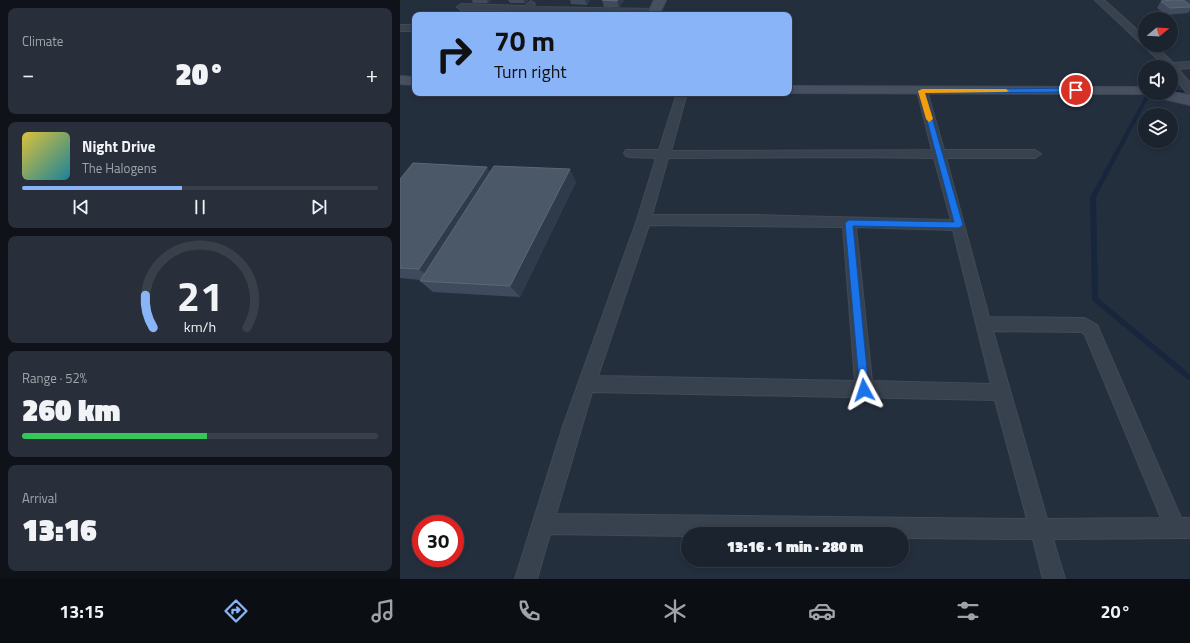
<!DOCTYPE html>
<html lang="en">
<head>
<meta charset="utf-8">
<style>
  body { margin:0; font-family:"Titillium Web",sans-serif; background:#282f3a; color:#f1f3f6; height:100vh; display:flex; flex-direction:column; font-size:15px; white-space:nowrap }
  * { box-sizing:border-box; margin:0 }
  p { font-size:13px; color:#a0a4aa }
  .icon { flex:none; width:22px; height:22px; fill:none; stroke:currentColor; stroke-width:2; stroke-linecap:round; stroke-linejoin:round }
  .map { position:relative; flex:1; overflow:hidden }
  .panel { display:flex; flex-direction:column; gap:8px; padding:8px; background:#0f1319; width:400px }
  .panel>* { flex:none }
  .banner { position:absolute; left:12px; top:12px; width:380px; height:84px; border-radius:8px; box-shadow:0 2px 6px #0003,0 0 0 1px #39404a; background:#8ab4f8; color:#111; overflow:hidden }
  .needle { width:26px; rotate:72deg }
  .fabs { position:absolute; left:738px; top:12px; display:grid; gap:8px }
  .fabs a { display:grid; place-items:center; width:40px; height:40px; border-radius:50%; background:#1b232e; box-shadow:0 2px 6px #0003,0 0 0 1px #39404a; font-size:20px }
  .speed { position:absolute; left:12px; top:515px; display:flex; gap:8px; font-size:20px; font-weight:700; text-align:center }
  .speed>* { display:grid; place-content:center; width:52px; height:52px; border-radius:50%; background:#1b232e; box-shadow:0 2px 6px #0003,0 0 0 1px #39404a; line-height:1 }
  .speed .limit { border:6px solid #d22; background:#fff; color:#111 }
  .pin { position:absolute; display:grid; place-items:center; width:34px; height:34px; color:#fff; margin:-17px; border:2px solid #fff; border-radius:50%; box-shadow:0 1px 4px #0007 }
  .me { position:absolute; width:44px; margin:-22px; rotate:355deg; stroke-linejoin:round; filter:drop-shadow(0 0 3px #0008) }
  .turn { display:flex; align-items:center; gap:14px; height:84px; padding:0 16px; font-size:18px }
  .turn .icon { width:52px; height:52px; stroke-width:2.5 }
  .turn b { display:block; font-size:28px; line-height:34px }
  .big { font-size:30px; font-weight:800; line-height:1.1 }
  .panel .widget { flex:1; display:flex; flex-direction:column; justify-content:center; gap:6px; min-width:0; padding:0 14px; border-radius:8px; background:#282f3a }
  .panel .dial { align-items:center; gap:0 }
  .dial svg { height:104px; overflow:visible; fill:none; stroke:#39404a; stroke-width:7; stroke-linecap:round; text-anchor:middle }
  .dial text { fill:#f1f3f6; stroke:none }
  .song { display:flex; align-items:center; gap:12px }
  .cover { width:48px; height:48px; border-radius:6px; background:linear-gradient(135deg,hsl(50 70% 55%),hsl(190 70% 35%)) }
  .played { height:4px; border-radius:2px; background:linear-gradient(90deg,#8ab4f8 45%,#39404a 45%) }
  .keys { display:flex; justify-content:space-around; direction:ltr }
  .heat { display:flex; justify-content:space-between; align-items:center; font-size:22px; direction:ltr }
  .charge { height:6px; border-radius:3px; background:linear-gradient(90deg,#34c759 52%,#39404a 0) }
  .trip { position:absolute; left:281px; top:527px; width:228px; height:40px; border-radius:20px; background:#1b232e; box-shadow:0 2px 6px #0003,0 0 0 1px #39404a; font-weight:800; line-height:40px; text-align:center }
  .tabs { display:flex; height:64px; justify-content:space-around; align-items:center; background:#0b0e12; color:#a0a4aa }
  .tabs .icon { width:28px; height:28px }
  .tabs .selected { color:#8ab4f8 }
  .tabs b { font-size:18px; color:#f1f3f6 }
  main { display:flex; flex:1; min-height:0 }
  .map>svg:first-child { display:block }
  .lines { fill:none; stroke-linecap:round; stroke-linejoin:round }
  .stream { fill:#17263c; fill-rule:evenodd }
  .street-casing { stroke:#414a57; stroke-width:2 }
  .secondary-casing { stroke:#414a57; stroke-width:2 }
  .street { fill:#38414e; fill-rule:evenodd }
  .secondary { fill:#465061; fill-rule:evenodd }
  .wall { fill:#3f4b5c }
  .shaded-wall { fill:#2f3b4b }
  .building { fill:#4b5868; stroke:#5c6777 }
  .route { fill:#1a73e8; stroke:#114b97 }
  .slow { fill:#f59e0b }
</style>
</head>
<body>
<main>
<section class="panel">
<div class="widget"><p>Climate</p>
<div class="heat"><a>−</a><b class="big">20°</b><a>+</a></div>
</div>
<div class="widget">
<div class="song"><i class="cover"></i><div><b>Night Drive</b><p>The Halogens</p></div></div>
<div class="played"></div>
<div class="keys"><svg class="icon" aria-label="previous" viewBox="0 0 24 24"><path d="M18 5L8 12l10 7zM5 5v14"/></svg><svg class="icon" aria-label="pause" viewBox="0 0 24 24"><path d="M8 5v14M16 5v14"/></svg><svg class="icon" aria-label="next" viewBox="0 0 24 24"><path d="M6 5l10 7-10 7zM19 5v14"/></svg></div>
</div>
<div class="widget dial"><svg viewBox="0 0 100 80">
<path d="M14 69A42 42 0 1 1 86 69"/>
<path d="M14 69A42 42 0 0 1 8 44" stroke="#8ab4f8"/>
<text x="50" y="56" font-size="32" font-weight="700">21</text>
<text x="50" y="72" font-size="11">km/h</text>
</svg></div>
<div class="widget"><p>Range · 52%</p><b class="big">260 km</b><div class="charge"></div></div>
<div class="widget"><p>Arrival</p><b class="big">13:16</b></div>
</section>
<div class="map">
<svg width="790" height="579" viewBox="0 0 790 579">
  <rect width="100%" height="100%" fill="#242f3e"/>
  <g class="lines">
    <path class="stream" d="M771,90H790V92H771Z
      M747,93H751L696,197L698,298L790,374V381L788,380L693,301L692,299L690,197Z"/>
    <defs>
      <path id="street" d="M695,0H704L745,37V45H755L773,63L790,62V68L778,69L790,83V93L786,92L771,73V67H766Z
        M785,0H790V4Z
        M131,1L135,4L133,7L254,9L258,12L254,15L130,12L127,15H119L121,11L61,10L57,7L61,4L125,6Z
        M0,25H15V31H0Z
        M522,88L527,91L544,150H635L641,154L635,158H546L589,317L685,318L697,325L781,518H790V538L653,539L665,579H643L633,539L502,538V534H288V536L150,534L137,579H115L163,426L237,220L256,158L230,157L226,156L224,153L226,150H259L277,93H287L271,151L532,150L517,91ZM452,157L534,158L551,220L357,215H252L268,158ZM249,225L443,227L455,381L198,376ZM456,227L553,230L591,384L472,381ZM593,331L682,332L685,335L761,518L647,519ZM192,392L595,400L627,519L156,514Z"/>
      <path id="secondary" d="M254,0H266L259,15H247Z
        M0,76L15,77V85L0,84Z
        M389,86L745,87V93L771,92L790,95V105L751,96L749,94L384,93H389Z"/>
    </defs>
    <use href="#street" class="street-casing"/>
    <use href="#secondary" class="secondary-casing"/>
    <use href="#street" class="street"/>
    <use href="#secondary" class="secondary"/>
  </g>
  <path class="wall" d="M72,0H91L88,3H73Z
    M108,0H128L125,3H110Z
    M170,0H190L187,5L171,4Z
    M202,0H224L219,7H204Z
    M761,1L790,5V10L788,13L766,15L757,8Z
    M91,171L176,182L120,297L33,292L20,281L21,280L0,278V179Z"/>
  <path class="shaded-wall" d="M87,0H91L88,3Z
    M123,0H128L125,3Z
    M185,0H190L187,5Z
    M218,0H224L219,7L217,1Z
    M87,167L96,180L32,280L19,269Z
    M170,169L176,182L120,297L110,286Z"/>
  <path class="building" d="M202,0H218L217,1Z
    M774,0H783L790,5V7L770,8L761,1Z
    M13,163L87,167L19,269L0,268V179Z
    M94,166L170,169L110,286L20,281Z"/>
  <path class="route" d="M676,88L679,89V92L525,93L563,225L559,228L453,226L469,390L467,393L464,394L460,393L445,223L449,220L554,222L519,90Z"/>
  <path class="slow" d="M522,89H606L609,91L606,92L525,93L533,119L529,122L526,119L518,91Z"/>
</svg>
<div class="fabs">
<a><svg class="needle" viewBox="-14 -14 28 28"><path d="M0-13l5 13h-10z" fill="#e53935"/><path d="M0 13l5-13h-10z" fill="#a0a4aa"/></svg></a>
<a><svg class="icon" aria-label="sound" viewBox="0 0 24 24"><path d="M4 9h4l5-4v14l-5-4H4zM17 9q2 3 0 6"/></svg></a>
<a><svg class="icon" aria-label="layers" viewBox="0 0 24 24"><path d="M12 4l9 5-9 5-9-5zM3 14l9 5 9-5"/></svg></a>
</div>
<div class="speed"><div class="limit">30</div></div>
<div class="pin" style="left:676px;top:90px;background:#d93025"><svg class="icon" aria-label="arrive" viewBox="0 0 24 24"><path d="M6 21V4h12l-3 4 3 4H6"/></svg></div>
<svg class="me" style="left:464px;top:390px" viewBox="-20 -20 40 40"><path d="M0-17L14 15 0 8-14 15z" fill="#1a73e8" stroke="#fff" stroke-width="4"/></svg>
<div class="trip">13:16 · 1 min · 280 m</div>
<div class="banner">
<div class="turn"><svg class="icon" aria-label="right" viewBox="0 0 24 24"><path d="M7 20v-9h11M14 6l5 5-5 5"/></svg><div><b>70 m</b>Turn right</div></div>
</div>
</div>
</main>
<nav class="tabs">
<b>13:15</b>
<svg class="icon selected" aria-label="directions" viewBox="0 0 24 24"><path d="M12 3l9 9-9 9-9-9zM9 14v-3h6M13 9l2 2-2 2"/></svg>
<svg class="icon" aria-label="music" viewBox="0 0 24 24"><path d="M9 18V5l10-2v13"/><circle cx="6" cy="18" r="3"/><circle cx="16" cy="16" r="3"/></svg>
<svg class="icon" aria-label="phone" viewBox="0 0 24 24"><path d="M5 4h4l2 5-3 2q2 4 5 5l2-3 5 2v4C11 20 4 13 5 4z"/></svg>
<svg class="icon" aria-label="climate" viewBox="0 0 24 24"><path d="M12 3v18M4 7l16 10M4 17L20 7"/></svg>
<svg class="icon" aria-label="car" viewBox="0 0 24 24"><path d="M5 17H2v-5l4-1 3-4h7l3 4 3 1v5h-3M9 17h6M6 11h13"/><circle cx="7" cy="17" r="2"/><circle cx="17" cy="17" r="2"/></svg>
<svg class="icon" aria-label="filters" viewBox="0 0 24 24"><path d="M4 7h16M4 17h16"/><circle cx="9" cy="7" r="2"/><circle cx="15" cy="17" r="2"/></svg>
<b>20°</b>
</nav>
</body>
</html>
